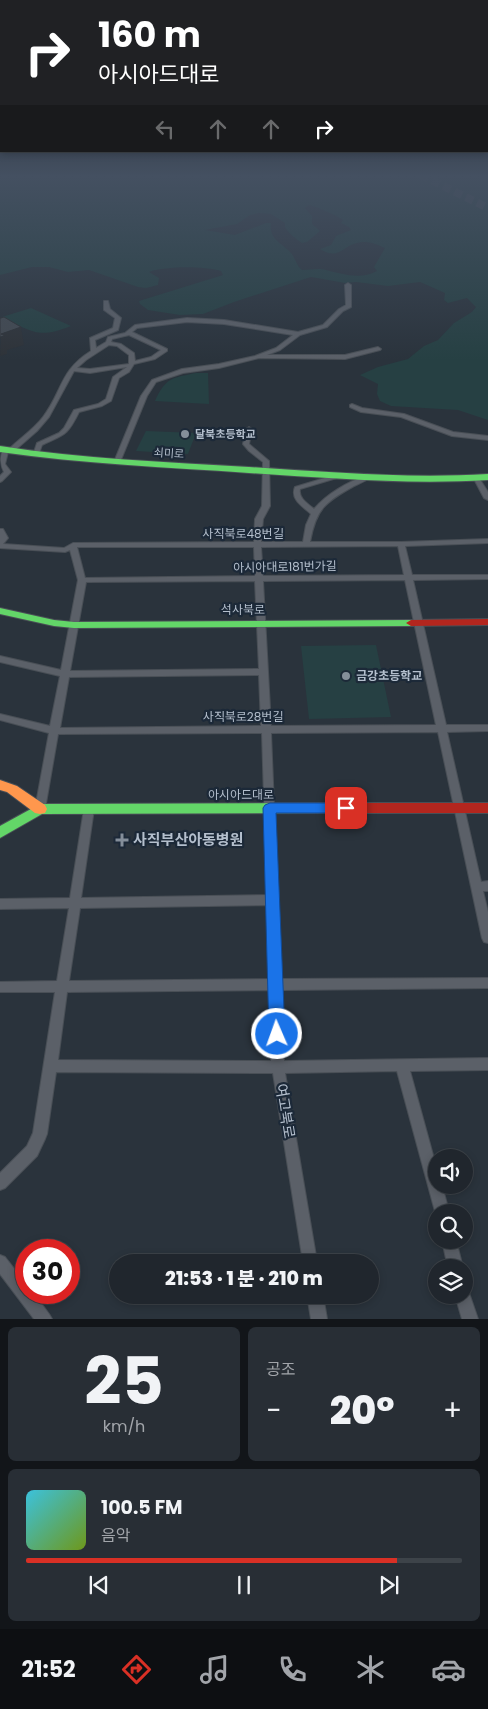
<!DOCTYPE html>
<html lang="ko">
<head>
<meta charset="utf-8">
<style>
  body { margin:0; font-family:Poppins,"Noto Sans KR",sans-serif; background:#282e35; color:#f1f3f6; height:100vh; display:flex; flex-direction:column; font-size:19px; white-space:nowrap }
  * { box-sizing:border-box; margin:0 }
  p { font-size:16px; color:#a2a5aa }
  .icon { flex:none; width:28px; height:28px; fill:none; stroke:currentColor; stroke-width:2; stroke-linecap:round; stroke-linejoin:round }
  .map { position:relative; height:1319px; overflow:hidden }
  .sheet { display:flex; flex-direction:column; gap:8px; padding:8px; background:#121519; flex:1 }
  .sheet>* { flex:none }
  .top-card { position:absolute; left:0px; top:0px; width:489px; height:152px; box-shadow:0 2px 8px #0003,0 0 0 1px #3d4349; background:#202124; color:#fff; overflow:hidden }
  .controls { position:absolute; left:428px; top:1149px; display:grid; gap:10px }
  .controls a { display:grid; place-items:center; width:45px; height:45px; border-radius:50%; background:#20262d; box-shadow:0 2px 8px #0003,0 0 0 1px #3d4349; font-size:25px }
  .speed { position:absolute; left:15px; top:1239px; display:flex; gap:10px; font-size:25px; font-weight:700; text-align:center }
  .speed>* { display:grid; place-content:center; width:65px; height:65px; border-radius:50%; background:#20262d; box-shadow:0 2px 8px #0003,0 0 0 1px #3d4349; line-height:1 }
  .speed .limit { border:8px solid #d22; background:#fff; color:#111 }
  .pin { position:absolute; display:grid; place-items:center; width:42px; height:42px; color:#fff; margin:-21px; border-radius:10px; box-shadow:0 2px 8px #0006 }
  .me { position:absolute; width:55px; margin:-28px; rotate:358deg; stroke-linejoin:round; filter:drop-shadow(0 0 4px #0008) }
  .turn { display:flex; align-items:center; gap:18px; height:105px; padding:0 15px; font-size:22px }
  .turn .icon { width:65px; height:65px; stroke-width:2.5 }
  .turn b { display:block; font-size:35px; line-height:42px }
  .lanes { display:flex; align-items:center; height:48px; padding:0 15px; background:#0003; justify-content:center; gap:25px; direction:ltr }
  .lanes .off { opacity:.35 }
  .big { font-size:38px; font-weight:800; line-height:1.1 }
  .sheet .widget { flex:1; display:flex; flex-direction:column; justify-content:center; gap:8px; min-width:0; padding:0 18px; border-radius:8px; background:#282e35 }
  .sheet .dial { align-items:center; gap:0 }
  .dial b { font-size:65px; line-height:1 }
  .song { display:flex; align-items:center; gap:15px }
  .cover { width:60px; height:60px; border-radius:8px; background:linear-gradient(135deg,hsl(190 70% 55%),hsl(80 70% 35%)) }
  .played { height:5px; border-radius:2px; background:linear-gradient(90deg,#d93025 85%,#3d4349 85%) }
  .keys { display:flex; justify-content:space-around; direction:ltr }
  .heat { display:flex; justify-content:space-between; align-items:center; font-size:28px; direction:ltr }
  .sheet .tiles { flex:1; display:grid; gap:8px; grid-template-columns:1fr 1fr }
  .widget:last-child { grid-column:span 2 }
  .trip { position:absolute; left:109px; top:1254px; width:270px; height:50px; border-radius:25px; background:#20262d; box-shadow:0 2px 8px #0003,0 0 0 1px #3d4349; font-weight:800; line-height:50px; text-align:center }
  .menu { display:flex; height:80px; justify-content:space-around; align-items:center; background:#0d0f12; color:#a2a5aa }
  .menu .icon { width:35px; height:35px }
  .menu .current { color:#d93025 }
  .menu b { font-size:22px; color:#f1f3f6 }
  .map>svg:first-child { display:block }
  .green { fill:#264043; fill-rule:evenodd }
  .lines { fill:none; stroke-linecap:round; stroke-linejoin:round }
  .primary-tunnel { stroke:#3f4852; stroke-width:7; stroke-dasharray:7 4; stroke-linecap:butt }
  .highway-tunnel { stroke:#3f4852; stroke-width:8; stroke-dasharray:8 4.5; stroke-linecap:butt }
  .street-casing { stroke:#494f56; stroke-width:2 }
  .fast-casing { stroke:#494f56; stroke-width:2 }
  .slow-casing { stroke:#494f56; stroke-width:2 }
  .jam-casing { stroke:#494f56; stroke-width:2 }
  .street { fill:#5b6068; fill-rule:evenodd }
  .fast { fill:#63d668; fill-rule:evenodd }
  .slow { fill:#ff974d; fill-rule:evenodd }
  .jam { fill:#b3261e; fill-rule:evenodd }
  .shaded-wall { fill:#2e3339 }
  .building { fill:#424951; stroke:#2e3339 }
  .route { fill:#1a73e8; stroke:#114b97 }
  .poi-dot { fill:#848e9a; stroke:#1c2938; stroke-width:2 }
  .labels { text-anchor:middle; stroke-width:4.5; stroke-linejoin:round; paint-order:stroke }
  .far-poi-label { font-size:11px; font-weight:bold; fill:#b4bfcd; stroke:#1c2938; text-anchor:start }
  .far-street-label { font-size:11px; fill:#b4bfcd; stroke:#1c2938 }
  .street-label { font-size:12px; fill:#b4bfcd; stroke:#1c2938 }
  .poi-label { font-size:12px; font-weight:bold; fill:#b4bfcd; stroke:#1c2938; text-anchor:start }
  .near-poi-label { font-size:15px; font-weight:bold; fill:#b4bfcd; stroke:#1c2938; text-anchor:start }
  .near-street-label { font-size:15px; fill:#b4bfcd; stroke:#1c2938 }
</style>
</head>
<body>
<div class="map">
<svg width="488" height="1319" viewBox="0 0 488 1319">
  <rect width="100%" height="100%" fill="#2a333c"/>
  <path class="green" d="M0,175H488V420L458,410L391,406L380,401L377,394L378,384L360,375L378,367L408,359L424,346L438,340L454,323L472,312L476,307L467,298L448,303L444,300L445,293L420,282L388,286L356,282L345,283L311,277L234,302L203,314L180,315L148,310L140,304L139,301L223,275L221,271C202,266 167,266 149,272L159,278L158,285L146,288L138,287L89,270L68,272L49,267H32L0,275ZM309,205C315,206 338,216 343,220L341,223L349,227L351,230L336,236L331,245L320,249C338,261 343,246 357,243C367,240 376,244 385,248L374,267L377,271C360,280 343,274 326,270C319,268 309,270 302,270C296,265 295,257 291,253C281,242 269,240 271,223H266L235,235L205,230L237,224L250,215L259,213L271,214L285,223V227C289,234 295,238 302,243L307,242L320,231L312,224V216L305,208Z
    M31,308L71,326C38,339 33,332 2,317Z
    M196,373H208L209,404L155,401C166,377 172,378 196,373Z
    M146,431L196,433L188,454L136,451Z
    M376,645L391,717L309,719L301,646Z"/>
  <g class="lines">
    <path class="primary-tunnel" d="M480,175L488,180"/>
    <path class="highway-tunnel" d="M421,175L488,208"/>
    <defs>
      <path id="street" d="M348,283L351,285V307L343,311L327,327L300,335L280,350L267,355H345L378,347L381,349L380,350L345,359L259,358L219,368L183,373L156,382L147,396L120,462L117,464L114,462L141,396L152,380L182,369L219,364L255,356L276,348L293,335L224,324L187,322L137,328L132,332L167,349V351L155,359L134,364L129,372L119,378L111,401L102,406L79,412C67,436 65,434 42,445L38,456H34L33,455L37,443L59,433L64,428L74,410L98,404L106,399L113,377L127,367L90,373L74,371L49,417L37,431L13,452H8L5,464L11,472L2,481L0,482V476L4,472C0,464 0,457 3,449H7L8,450C19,439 33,430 43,417C63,391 59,371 91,351L90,338L113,328L115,318L104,310V301H108L110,309L121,318L118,330L95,340L96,348L106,342L108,337L125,333L135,325L187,318L224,320L298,332L323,325L339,309L346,305L345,285ZM129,335L161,350L151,357L135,361L134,353L121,344L111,342L112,339ZM109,345L117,346L129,355V364L90,369L77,368L86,360Z
        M352,404L362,408L404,414L453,432L488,436V440L452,436L401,417L361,412L350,407V405Z
        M249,427L252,429L249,444L269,461L270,506L263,519L261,542H303L306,525L311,514C302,506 290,499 295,487L338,474L341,476L340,477L300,489C298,498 308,504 314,509C327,494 347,482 366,476L368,475L371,477C366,481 360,483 354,486C325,502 316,509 310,542H401L488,539V543L405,546L412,575H488V579L413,580L446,725H488V731L447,732L481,882L488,881V891H483L488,912V943L484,942L482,938L438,732L271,733L281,979L488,978V988L282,990L284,1061L488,1058V1070L410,1071L436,1166V1185H442L449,1212H436V1215L397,1071L285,1073L317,1262H303L273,1073L56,1072L47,1134L45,1139L37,1156L5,1188L0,1190V1173L27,1146L33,1133L55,992H0V982L57,981L69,908L0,909V899L70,898L84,809L85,806L89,805L93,806L94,809L81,898L267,895L262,733L58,734L45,809L44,812L40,813L36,812L35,809L49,733L0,720V714L50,726L60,676L0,662V656L61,670L78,580L70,550L65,552L0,548V529H3L8,538L3,544L64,548L73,543L254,542L255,519L262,506L263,462L249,451L243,444L246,429ZM398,546L404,575L263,576L261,547ZM77,547H254L255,576L85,578ZM405,580L436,725L271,726L263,581ZM255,581L259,669L70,671L86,582ZM259,675L261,726L60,728L69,677ZM267,905L269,979L69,981L80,908ZM270,990L271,1061L58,1060L67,992Z
        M477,477L479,478L488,492V500L484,498L474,479Z
        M442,1240H456L463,1268H448Z
        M0,1255L5,1257L26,1284V1292H33L49,1314L52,1319H34L0,1274Z
        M464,1288L468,1290L478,1319H462L455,1295H464Z
        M307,1295H323L327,1319H311Z"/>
      <path id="fast" d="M0,446C83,459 166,462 249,467C329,472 408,479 488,474V480C408,485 329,478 249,473C166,467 83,464 0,452Z
        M0,608L54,620L74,622L411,620L416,623L411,626L74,628L54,626L0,614Z
        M328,803L333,804L335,808L333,812L328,813L42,814L0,838V826L40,804Z"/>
      <path id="slow" d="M0,780L17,786L45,805L47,809L45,813L40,814L35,813L7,792L0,790Z"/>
      <path id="jam" d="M488,619V625L411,626L406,623L411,620Z
        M328,803H488V813H328L323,812L321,808L323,804Z"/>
    </defs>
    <use href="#street" class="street-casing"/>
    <use href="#fast" class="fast-casing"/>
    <use href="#slow" class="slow-casing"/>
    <use href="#jam" class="jam-casing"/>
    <use href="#street" class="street"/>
    <use href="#fast" class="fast"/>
    <use href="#slow" class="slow"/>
    <use href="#jam" class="jam"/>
  </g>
  <path class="shaded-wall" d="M21,327L24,345L7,350V354L0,356L1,334Z"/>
  <path class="building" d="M4,317L21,327L1,334L5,336L0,337V318H1Z"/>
  <linearGradient id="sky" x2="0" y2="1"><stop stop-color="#171c21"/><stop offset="0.49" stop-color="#445061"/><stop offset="1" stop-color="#445061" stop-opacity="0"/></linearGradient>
  <rect width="488" height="360" fill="url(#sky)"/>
  <path class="route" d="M270,803H346L350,805L352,808L350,812L346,813H276L285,1034L283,1040L277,1042L271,1040L269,1034L263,808L265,805Z"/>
  <g class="poi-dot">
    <circle cx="185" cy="434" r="5"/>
    <circle cx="346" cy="676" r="5"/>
    <path d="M119.5 832.5h5v5h5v5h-5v5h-5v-5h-5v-5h5z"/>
  </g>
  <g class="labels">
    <g class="far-poi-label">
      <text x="195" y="438">달북초등학교</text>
    </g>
    <g class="far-street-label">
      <text transform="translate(169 453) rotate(4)" y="4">쇠미로</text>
    </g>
    <g class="street-label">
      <text x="243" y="538">사직북로48번길</text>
      <text transform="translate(285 567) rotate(-1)" y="4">아시아대로181번가길</text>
      <text x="243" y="614">석사북로</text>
      <text x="243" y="721">사직북로28번길</text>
      <text x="241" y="799">아시아드대로</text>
    </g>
    <g class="poi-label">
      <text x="356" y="680">금강초등학교</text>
    </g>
    <g class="near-poi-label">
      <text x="133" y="845">사직부산아동병원</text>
    </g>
    <g class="near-street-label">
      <text transform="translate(285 1111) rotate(81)" y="5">여고북로</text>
    </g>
  </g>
</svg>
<div class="controls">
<a><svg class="icon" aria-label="sound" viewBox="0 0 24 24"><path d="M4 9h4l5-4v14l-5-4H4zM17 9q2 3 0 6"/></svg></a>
<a><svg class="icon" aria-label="search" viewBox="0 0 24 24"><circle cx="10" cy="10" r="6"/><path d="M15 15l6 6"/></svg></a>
<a><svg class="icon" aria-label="layers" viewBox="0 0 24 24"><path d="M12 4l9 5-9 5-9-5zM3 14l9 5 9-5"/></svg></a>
</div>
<div class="speed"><div class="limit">30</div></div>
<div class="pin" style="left:346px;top:808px;background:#d93025"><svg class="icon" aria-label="arrive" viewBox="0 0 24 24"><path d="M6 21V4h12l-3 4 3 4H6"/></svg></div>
<svg class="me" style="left:277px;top:1034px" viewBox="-20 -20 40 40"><circle r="17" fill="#1a73e8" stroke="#fff" stroke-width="3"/><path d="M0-11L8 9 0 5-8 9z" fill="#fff"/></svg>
<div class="trip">21:53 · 1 분 · 210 m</div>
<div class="top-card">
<div class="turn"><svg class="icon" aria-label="right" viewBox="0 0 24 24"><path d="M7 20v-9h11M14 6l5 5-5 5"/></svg><div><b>160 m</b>아시아드대로</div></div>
<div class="lanes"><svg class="icon off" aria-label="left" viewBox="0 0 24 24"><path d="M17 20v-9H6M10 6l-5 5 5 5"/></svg><svg class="icon off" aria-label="ahead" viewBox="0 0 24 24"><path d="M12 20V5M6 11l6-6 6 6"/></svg><svg class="icon off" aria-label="ahead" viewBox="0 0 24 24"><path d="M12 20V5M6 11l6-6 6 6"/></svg><svg class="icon" aria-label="right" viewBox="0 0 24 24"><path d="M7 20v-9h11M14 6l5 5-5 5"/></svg></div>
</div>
</div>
<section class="sheet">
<div class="tiles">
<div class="widget dial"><b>25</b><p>km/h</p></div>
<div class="widget"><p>공조</p>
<div class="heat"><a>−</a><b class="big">20°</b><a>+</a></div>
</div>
<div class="widget">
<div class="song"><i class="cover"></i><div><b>100.5 FM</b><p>음악</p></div></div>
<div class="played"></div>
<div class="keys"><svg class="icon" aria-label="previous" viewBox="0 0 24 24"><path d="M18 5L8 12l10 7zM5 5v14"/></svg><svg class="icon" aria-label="pause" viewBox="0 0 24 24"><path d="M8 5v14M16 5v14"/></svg><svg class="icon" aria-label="next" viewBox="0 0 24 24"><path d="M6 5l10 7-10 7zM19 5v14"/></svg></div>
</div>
</div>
</section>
<nav class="menu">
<b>21:52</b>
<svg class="icon current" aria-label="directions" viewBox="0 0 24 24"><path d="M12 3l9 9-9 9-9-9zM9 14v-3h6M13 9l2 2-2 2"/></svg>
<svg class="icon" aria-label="music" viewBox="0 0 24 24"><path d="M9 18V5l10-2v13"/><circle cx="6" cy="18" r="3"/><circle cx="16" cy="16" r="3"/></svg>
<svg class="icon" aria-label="phone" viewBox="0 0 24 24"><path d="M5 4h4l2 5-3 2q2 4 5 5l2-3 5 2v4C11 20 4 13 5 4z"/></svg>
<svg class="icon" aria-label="climate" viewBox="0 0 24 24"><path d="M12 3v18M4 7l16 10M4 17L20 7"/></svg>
<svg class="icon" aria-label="car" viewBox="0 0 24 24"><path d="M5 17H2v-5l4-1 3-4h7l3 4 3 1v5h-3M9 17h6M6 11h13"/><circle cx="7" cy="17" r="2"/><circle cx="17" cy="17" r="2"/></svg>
</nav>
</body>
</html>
